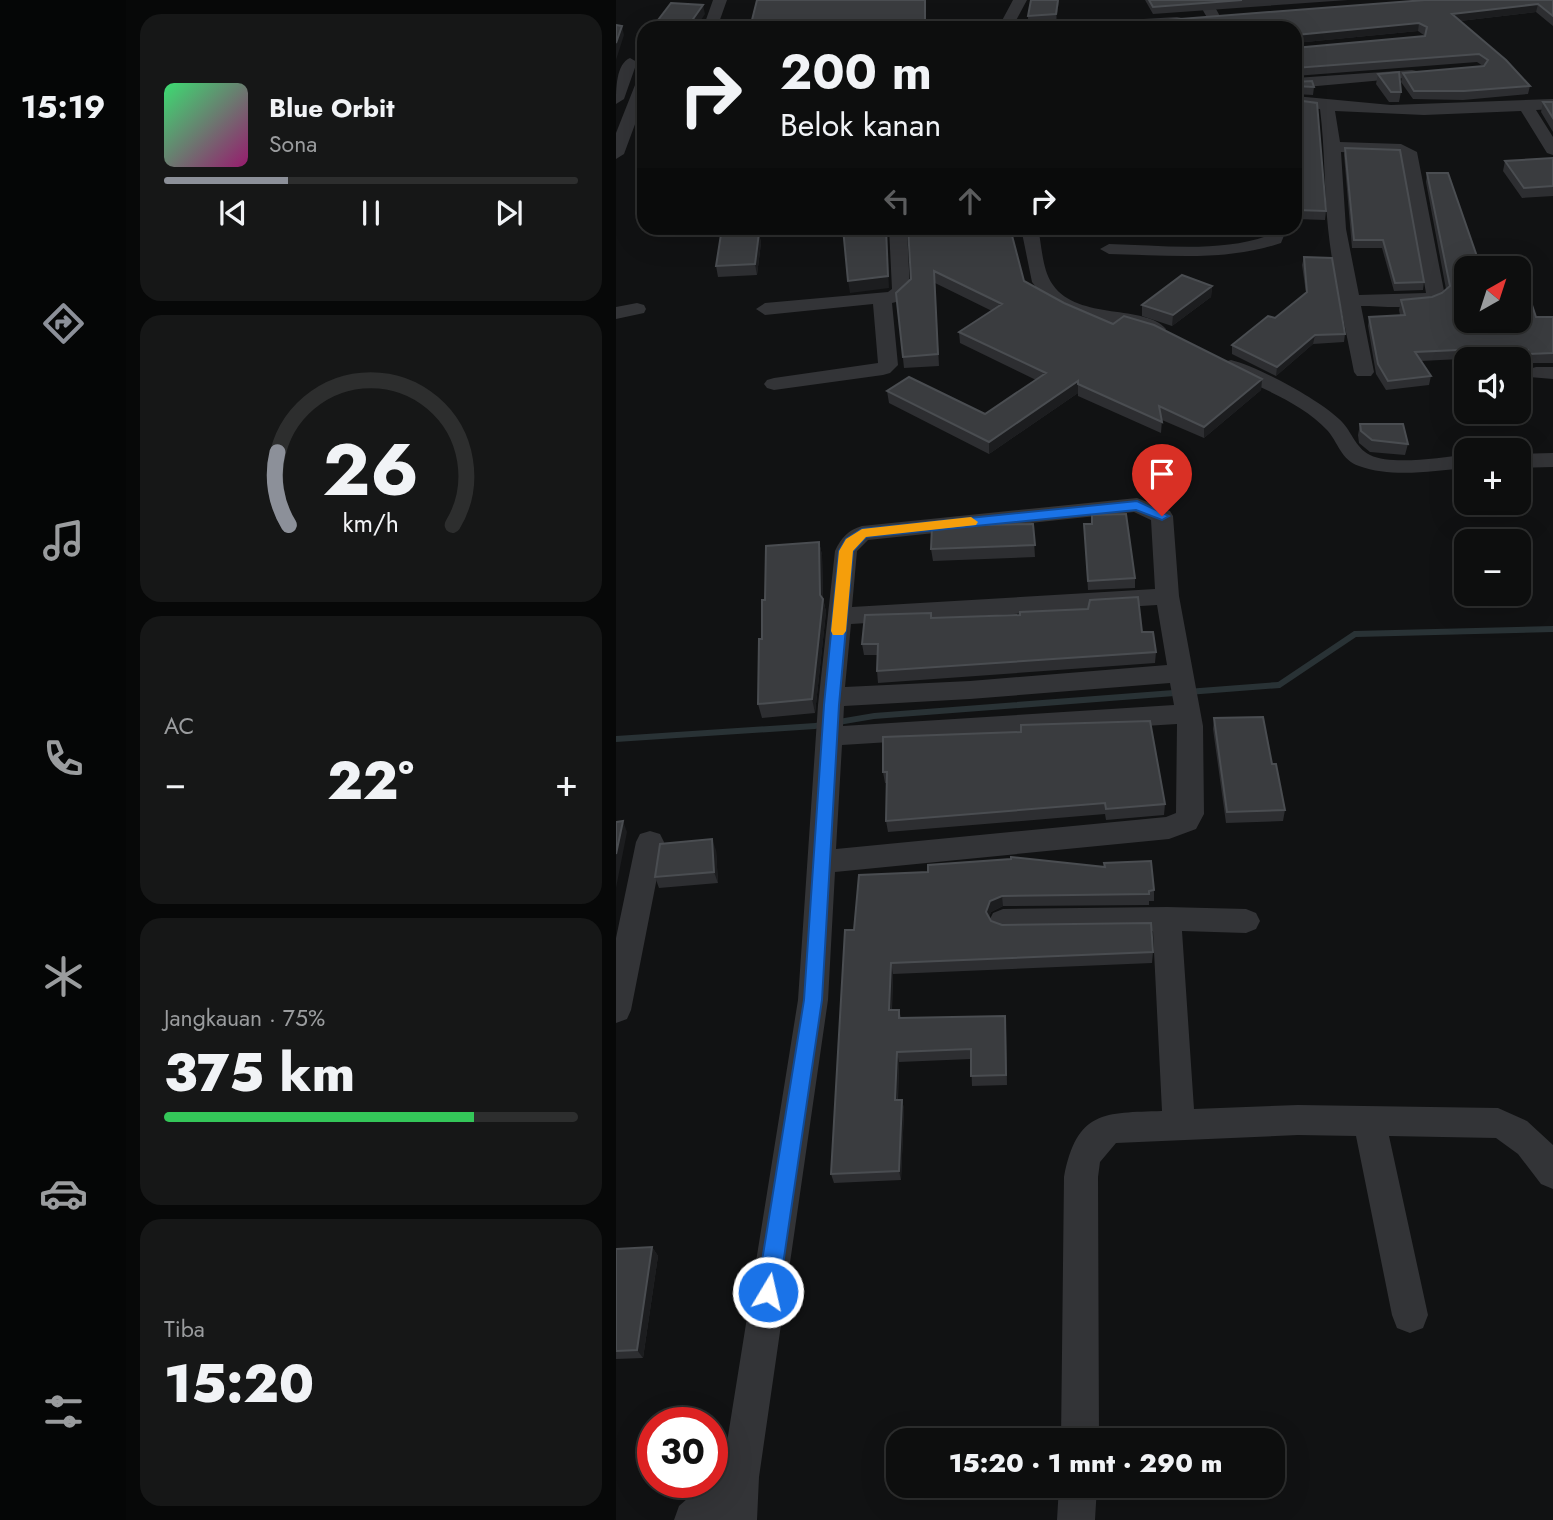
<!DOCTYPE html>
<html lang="id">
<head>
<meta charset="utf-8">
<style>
  body { margin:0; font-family:Jost,sans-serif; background:#161717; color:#f1f3f6; height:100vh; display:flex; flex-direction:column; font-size:26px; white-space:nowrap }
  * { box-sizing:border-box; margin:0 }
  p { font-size:23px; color:#9a9c9e }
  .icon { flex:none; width:38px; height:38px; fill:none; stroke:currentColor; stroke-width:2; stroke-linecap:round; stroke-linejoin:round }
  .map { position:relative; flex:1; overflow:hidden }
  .side { display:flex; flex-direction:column; gap:14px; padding:14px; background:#070808; width:490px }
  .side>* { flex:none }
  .banner { position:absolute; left:21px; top:21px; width:665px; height:214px; border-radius:21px; box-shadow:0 7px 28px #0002,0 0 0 2px #2d2e2e; background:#0d0e0e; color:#f1f3f6; overflow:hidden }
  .needle { width:46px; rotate:39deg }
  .controls { position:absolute; left:838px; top:256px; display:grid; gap:14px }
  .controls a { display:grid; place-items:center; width:77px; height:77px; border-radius:14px; background:#0d0e0e; box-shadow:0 7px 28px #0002,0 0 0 2px #2d2e2e; font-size:35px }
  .speed { position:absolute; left:21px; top:1407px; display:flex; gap:14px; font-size:35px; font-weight:700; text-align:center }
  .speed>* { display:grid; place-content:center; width:91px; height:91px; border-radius:50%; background:#0d0e0e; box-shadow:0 7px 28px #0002,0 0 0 2px #2d2e2e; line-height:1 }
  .speed .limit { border:10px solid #d22; background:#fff; color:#111 }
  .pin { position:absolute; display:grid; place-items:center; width:60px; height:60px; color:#fff; margin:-72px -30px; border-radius:50% 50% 50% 0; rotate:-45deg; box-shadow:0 0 7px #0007 }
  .pin .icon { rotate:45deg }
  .me { position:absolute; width:77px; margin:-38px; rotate:9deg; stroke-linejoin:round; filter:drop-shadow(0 0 5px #0008) }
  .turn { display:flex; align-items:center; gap:24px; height:147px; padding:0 28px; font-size:32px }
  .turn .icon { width:91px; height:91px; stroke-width:2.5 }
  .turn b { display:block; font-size:49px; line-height:60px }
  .lanes { display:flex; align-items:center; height:66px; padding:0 28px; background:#0003; justify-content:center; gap:35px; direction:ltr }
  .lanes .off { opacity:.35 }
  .big { font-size:52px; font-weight:800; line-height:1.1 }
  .side .widget { flex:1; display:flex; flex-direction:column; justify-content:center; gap:10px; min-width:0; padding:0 24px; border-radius:21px; background:#161717 }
  .side .dial { align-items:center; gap:0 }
  .dial svg { height:182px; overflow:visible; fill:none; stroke:#2d2e2e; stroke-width:7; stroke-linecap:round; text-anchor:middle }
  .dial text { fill:#f1f3f6; stroke:none }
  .song { display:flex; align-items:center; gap:21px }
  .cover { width:84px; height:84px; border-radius:10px; background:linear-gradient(135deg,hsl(140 70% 55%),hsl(320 70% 35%)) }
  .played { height:7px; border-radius:4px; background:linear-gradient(90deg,#8c9099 30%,#2d2e2e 30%) }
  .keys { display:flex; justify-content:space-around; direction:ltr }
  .heat { display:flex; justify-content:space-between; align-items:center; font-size:38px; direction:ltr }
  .charge { height:10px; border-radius:5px; background:linear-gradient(90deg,#34c759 75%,#2d2e2e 0) }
  .trip { position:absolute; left:270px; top:1428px; width:399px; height:70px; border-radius:21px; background:#0d0e0e; box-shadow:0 7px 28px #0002,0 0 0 2px #2d2e2e; font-weight:800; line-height:70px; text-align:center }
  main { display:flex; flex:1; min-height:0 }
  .menu { display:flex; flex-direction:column; width:126px; justify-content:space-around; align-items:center; background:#050606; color:#9a9c9e }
  .menu .icon { width:49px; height:49px }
  .menu .current { color:#8c9099 }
  .menu b { font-size:32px; color:#f1f3f6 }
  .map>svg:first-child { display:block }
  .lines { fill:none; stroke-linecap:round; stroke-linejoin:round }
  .stream { fill:#293235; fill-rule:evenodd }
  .street { fill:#333437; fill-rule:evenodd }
  .wall { fill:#2d2e31 }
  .shaded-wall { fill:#1c1d1f }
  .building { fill:#3a3c3f; stroke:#4a4d51; stroke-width:2 }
  .route { fill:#1a73e8; stroke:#114b97; stroke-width:2 }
  .slow { fill:#f59e0b }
</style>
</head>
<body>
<main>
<nav class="menu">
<b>15:19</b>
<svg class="icon current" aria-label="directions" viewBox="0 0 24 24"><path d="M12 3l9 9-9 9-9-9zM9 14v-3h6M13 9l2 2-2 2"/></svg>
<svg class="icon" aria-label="music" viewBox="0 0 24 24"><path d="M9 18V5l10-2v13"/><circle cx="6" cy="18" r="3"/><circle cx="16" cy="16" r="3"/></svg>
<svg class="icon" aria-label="phone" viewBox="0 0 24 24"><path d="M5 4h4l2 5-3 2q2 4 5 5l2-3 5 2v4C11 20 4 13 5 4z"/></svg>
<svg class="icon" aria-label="climate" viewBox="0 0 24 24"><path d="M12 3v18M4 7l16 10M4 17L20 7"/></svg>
<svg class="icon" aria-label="car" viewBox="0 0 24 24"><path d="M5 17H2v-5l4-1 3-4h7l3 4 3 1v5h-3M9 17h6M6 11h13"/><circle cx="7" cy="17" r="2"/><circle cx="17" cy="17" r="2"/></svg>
<svg class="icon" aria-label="filters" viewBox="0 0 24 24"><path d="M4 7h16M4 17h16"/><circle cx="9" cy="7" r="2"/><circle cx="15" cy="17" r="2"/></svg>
</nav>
<section class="side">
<div class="widget">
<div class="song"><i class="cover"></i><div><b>Blue Orbit</b><p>Sona</p></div></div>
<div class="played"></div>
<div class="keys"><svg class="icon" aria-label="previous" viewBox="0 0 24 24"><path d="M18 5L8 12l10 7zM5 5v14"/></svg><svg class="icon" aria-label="pause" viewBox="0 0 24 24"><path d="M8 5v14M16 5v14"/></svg><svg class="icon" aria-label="next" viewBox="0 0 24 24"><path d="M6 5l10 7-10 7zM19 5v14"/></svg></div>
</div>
<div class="widget dial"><svg viewBox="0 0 100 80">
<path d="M14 69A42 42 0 1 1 86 69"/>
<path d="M14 69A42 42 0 0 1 9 37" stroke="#8c9099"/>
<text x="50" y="56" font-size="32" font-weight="700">26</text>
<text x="50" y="72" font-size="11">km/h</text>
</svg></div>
<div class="widget"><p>AC</p>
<div class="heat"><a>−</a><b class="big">22°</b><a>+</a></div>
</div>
<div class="widget"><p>Jangkauan · 75%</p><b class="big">375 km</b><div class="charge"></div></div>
<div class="widget"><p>Tiba</p><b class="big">15:20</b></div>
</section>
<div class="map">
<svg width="937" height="1520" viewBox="0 0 937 1520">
  <rect width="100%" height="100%" fill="#111213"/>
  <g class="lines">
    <path class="stream" d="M937,626V632L740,637L664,688L258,719L199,729L0,742V736L199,723L258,713L662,682L738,631Z"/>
    <path class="street" d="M97,0H111L101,28H87Z
      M397,0H411L396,28H382Z
      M581,0H595L605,18L603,21H593Z
      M561,17L566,18V24L515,28H437L444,24Z
      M14,58L21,62L8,99L0,104C0,89 0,64 14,58Z
      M796,70L801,71L803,74L801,77L679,88V78Z
      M28,76V100L8,154L0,159V133L21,80Z
      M679,96L775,105L937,99V109L920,110L937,137V155L931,153L905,111L808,115L719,111L724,142L785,144L801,152L829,296C816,312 766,306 745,306L758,372L755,376H741L738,372C729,324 717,277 712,228C708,189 709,149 704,109L679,106ZM725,152L785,155L810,293L743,295L730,229Z
      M273,228H291L294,291L284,301L276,303L282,365L274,373L267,375L158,390L151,388L148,384L151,380L158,378L262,363L257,304L149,315L140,309L149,303L272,292L276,289Z
      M405,228H422C426,246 426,270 437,285C462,321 530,304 550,329L547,333L540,335L458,315L431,302L416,282Z
      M655,228H671L665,243C610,262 551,255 493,254L484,249L493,244C544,245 602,253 651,236Z
      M21,303L28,305L30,309L28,313L0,319V307Z
      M615,360C643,367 702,399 723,419C735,429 739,448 754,455C777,466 825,457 850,455V468C816,471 776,478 743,466C725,460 722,442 711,430C685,402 642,387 608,370L605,366L608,362Z
      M920,367H937V379L913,377L910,373L913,369Z
      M937,453V467L903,468V454Z
      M521,498L554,511L557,516L563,596L587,726L588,814L580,829L553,839L219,872L212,1000L143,1477L141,1520H58L63,1506L90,1482H96V1476L107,1467L182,1000L202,705L219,551C225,538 232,530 246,526ZM518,512L535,520L539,589L236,607L241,551L252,540ZM541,605L551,665L354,681L229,687L235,624ZM554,683L558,705L227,726L228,706L354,699ZM561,724L560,813L550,817L220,849L226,745Z
      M34,831L44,834L48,842L15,1010L11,1019L0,1023V938L20,842L24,834Z
      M551,907L630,909L640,913L644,921L640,929L630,933L566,931L578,1109L682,1105L882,1108L911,1121L937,1145V1189L925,1184L902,1154L880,1138L773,1136L812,1315L807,1328L794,1333L781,1328L776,1315L740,1136L682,1135L500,1143L484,1162L482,1177L483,1440H445L448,1177C461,1110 488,1113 546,1111L537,931L387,933L377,929L373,921L377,913L387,909Z
      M443,1486H481L479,1520H441Z"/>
  </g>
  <path class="wall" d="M310,0V28H124L136,20Z
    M443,0L440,23L412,25V16Z
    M529,0H732L537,14Z
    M937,0V26L920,12L844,21L914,86L912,94L847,100L797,99L785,82L787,73L867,66L861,62L679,76V48L809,36L802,31L679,43V28H525V22Z
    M28,39V56H25L23,46Z
    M762,74L785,92L783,102H773L760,84Z
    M679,82L698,87L697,95L679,94Z
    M679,100L710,211L709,220L680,219L681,148H679Z
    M927,102H937V132L925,112Z
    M729,148L808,282L807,290L778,291L766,248H736L728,155Z
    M937,158V196L906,198L887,171L889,161Z
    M811,173L850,320L937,317V363H911L909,360H903V359H883V357L805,361L815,376L813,385L770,390L760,374L752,326L753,317L784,315L783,310L785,300L816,297L826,293L830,289L810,182Z
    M292,228L408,281L448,303L497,324L646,379L645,390L588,438L546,420L545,433L462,396V393L373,454L273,403L271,391L369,414L420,380L344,343L343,332L376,311L319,283L323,366L288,368L280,293L295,279Z
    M138,233H143L145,243L141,275L102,277L100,266Z
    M688,257L729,334L728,342L697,344L660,376L616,354V345L659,318L690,293L686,265Z
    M596,286L595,297L556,326L526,316V305Z
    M744,424L792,444L789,455L754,452L743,443L742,435Z
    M476,515L519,578V588L472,590L468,524H476Z
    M417,524L419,557L317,561L315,549Z
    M203,542L206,555L207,598L210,612L199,713L146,718L142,704L149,600Z
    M315,618L526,632L540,652L539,663L262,683L261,671L262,655H248L246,644Z
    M598,718L656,764L669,810L667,821L610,823L597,729Z
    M267,737L549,804L548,815L490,820L489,814L272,832L270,821V783H269L267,772Z
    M100,850L102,883L43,888L39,877Z
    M243,875L538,890V901H533V905L387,906L375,912L373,917L375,921L386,925L537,952L536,963L277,974L276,1010H283L285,1018L390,1027L391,1085L356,1086L355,1059L283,1062L282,1100H286L288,1109L285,1180L218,1183L215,1174Z
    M36,1247L42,1256L27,1358L0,1359V1249Z"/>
  <path class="shaded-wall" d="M442,0H443L440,23V14Z
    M922,4L920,12L835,22L836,14Z
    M87,5L89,14L83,23L84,28H76L75,22Z
    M803,23L802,31L679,43L680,35Z
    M6,26L8,35L0,60V43Z
    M270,228L273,288L234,293L232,281Z
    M143,233L145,243L141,275L139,264Z
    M596,286L595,297L556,326L557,315Z
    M699,335L697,344L660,376L661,367Z
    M646,379L645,390L588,438V427Z
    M462,381V393L373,454V442Z
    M203,542L206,555L207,599L210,612L199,713L196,699L204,595Z
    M7,821L11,832L0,888V854Z
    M96,839L100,850L102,883L98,872Z
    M386,896L387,906L375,912L371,922L370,912L374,901Z
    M275,963L277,974L275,1020L273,1010Z
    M281,1052L283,1062L281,1110L279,1100Z
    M286,1100L288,1109L285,1180L283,1171Z
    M36,1247L42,1256L27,1358L21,1350Z"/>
  <path class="building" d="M141,0H309V25L293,26L292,21H262V28H124L126,20H136Z
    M415,0H442L440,14L412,16Z
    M533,0H626L537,7Z
    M809,0H937V16L922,4L836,14L890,60L914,86L848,91H798L787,73L868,66L872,60L863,54L679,68V48L809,36L811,27L803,23L680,35L679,41V28H529L525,22Z
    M55,3L87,5L75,22H83L79,28H36Z
    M0,25L6,26L0,43Z
    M28,39V46H23Z
    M783,72L785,92H775L762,74Z
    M696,81L698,87L679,86V82Z
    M679,100L701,103L710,211L681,210L682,139H679Z
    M927,102H937V118Z
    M729,148L784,150L808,282L779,283L767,240H738Z
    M937,158V186L908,188L889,161Z
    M811,173H832L865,268H850V320H903V287H910L920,317H937V353L913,354L912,350L887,352L885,348L799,352L815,376L772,381L762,364L753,317L789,315L785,300L816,297L826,293L834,286Z
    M106,228H137V233H143L139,264L100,266Z
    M227,228H270L272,276L232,281Z
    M292,228H394L408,281L448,303L497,324L508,316L538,325L646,379L588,427L543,406L546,422L462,384V381L373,442L271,391L293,377L369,414L430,373L343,332L386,304L318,271L322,354L287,357L280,293L295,279Z
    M688,257L716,258L729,334L699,335L661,367L616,345L652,316L659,318L691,292Z
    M566,275L596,286L557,315L526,305Z
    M744,424H787L792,444L756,440L745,431Z
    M510,514L519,578L472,581L468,524H476V515Z
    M417,524L419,545L315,549L316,526Z
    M203,542L204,595L207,599L196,699L142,704L143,639H146V600H149L150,546Z
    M522,597L526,632H537L540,652L261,671L262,644H246L249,615L315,613V618L404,615V612L472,609L474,600Z
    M647,717L656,764H660L669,810L611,812L598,718Z
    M534,721L549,804L490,809L489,803L270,821L271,772H267V737L405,732V725Z
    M7,821L0,854V822Z
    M96,839L98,872L39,877L44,844Z
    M395,857L489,867L488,863L535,861L538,890L533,891V894L386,896L374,901L370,912L375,921L386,925L535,923L537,952L275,963L273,1010H283V1018L389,1016L390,1075L355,1076V1049L281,1052L279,1100H286L283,1171L215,1174L229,930H238L243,875L312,872V865L395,859Z
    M36,1247L21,1350L0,1351V1249Z"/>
  <path class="route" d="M521,501L553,516L546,520L520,510L250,537L237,551L223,705L206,1000L163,1292L160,1299L152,1302L145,1299L141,1292L188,1000L208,705L223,551L230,539L246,529Z"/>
  <path class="slow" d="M355,517L362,522L360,525L250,537L237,551L230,631L227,635H217L215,631L223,551L230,539L246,529Z"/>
</svg>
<div class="controls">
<a><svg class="needle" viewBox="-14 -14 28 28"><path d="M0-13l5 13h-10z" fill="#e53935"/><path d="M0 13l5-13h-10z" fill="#9a9c9e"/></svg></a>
<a><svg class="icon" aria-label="sound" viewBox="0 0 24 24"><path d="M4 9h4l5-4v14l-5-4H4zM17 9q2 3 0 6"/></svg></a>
<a>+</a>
<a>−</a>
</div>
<div class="speed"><div class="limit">30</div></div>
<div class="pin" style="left:546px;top:516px;background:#d93025"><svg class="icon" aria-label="arrive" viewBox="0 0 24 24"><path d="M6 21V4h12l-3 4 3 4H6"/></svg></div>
<svg class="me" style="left:152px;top:1292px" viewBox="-20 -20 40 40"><circle r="17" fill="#1a73e8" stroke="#fff" stroke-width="3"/><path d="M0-11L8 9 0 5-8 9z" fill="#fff"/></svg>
<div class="trip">15:20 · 1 mnt · 290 m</div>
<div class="banner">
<div class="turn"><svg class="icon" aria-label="right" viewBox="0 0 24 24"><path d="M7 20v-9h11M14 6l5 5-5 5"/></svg><div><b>200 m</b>Belok kanan</div></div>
<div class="lanes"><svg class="icon off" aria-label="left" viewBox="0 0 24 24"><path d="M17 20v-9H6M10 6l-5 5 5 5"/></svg><svg class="icon off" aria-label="ahead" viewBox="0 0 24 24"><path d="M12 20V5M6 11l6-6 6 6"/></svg><svg class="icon" aria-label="right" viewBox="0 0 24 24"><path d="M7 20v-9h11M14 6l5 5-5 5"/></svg></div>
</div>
</div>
</main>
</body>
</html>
